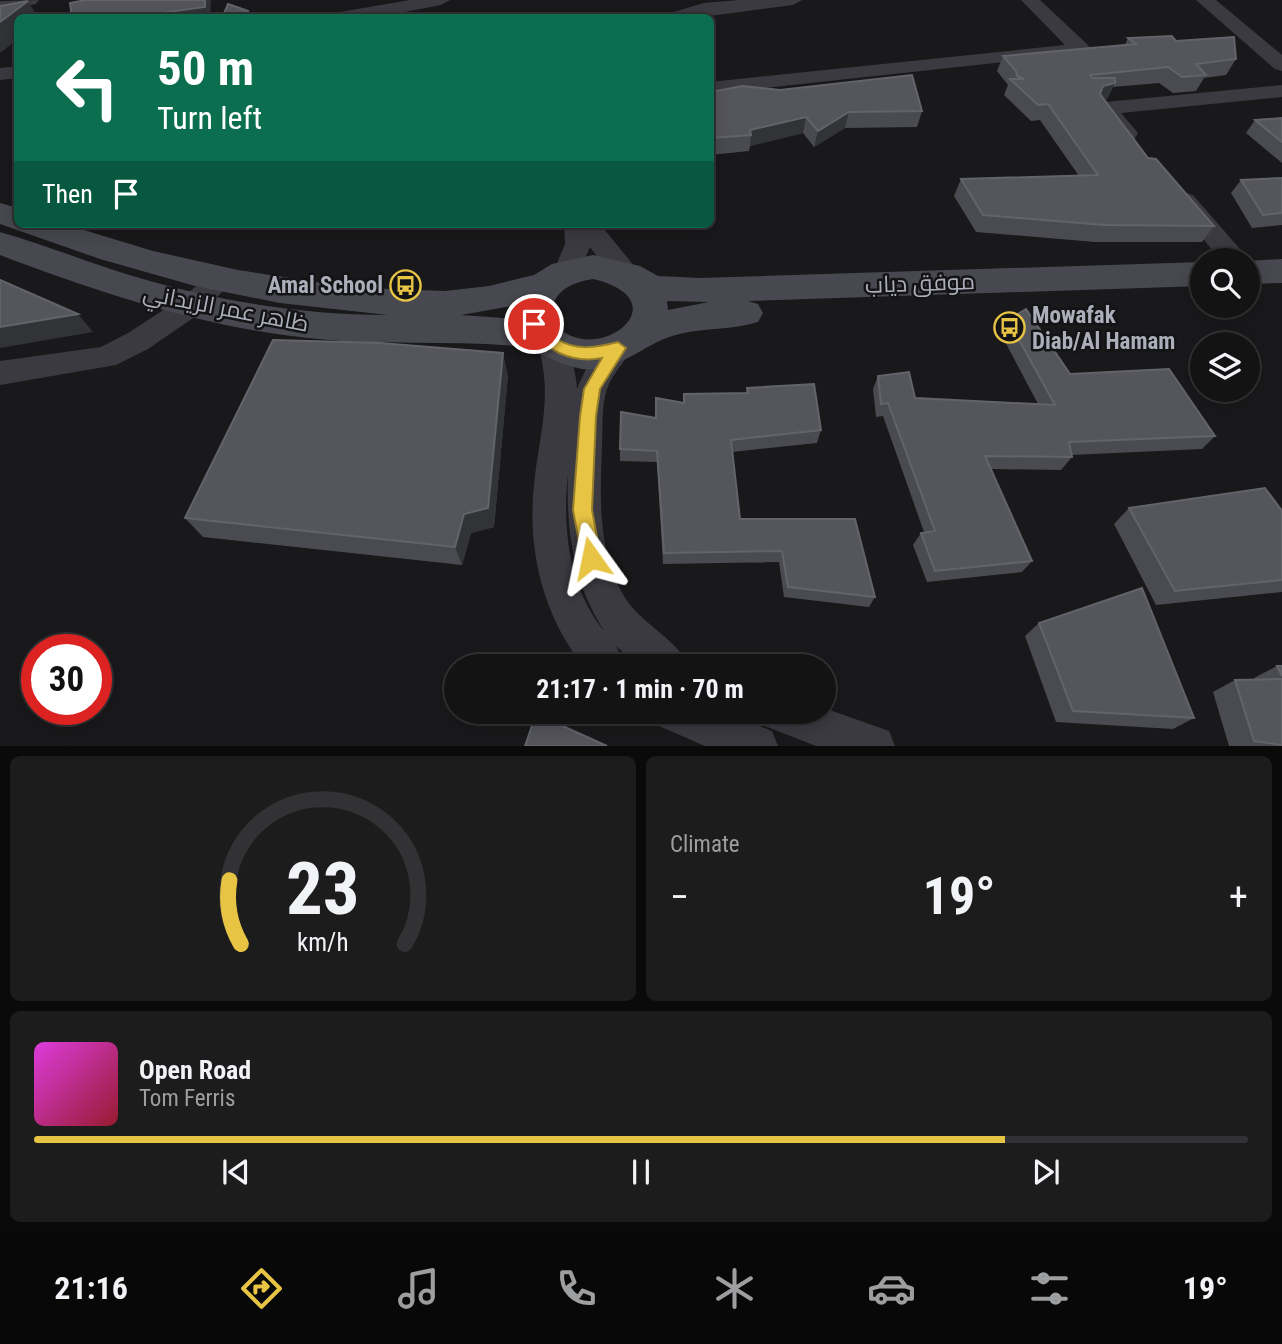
<!DOCTYPE html>
<html lang="en">
<head>
<meta charset="utf-8">
<style>
  body { margin:0; font-family:"Roboto Condensed",Cairo,sans-serif; background:#1c1c1d; color:#f1f3f6; height:100vh; display:flex; flex-direction:column; font-size:26px; white-space:nowrap }
  * { box-sizing:border-box; margin:0 }
  p { font-size:23px; color:#9d9ea0 }
  .icon { flex:none; width:38px; height:38px; fill:none; stroke:currentColor; stroke-width:2; stroke-linecap:round; stroke-linejoin:round }
  .map { position:relative; height:746px; overflow:hidden }
  .panel { display:flex; flex-direction:column; gap:10px; padding:10px; background:#0a0a0b; flex:1 }
  .panel>* { flex:none }
  .banner { position:absolute; left:14px; top:14px; width:700px; height:214px; border-radius:10px; box-shadow:0 4px 18px #0003,0 0 0 2px #323234; background:#0b6e4f; color:#fff; overflow:hidden }
  .tools { position:absolute; left:1190px; top:248px; display:grid; gap:14px }
  .tools a { display:grid; place-items:center; width:70px; height:70px; border-radius:50%; background:#131314; box-shadow:0 4px 18px #0003,0 0 0 2px #323234; font-size:35px }
  .speed { position:absolute; left:21px; top:634px; display:flex; gap:14px; font-size:35px; font-weight:700; text-align:center }
  .speed>* { display:grid; place-content:center; width:91px; height:91px; border-radius:50%; background:#131314; box-shadow:0 4px 18px #0003,0 0 0 2px #323234; line-height:1 }
  .speed .limit { border:10px solid #d22; background:#fff; color:#111 }
  .pin { position:absolute; display:grid; place-items:center; width:60px; height:60px; color:#fff; margin:-30px; border:4px solid #fff; border-radius:50%; box-shadow:0 2px 7px #0007 }
  .me { position:absolute; width:77px; margin:-38px; rotate:348deg; stroke-linejoin:round; filter:drop-shadow(0 0 5px #0008) }
  .turn { display:flex; align-items:center; gap:24px; height:147px; padding:0 28px; font-size:32px }
  .turn .icon { width:91px; height:91px; stroke-width:2.5 }
  .turn b { display:block; font-size:49px; line-height:60px }
  .then { display:flex; align-items:center; height:66px; padding:0 28px; background:#0003; gap:14px; font-size:26px }
  .big { font-size:52px; font-weight:700; line-height:1.1 }
  .panel .widget { flex:1; display:flex; flex-direction:column; justify-content:center; gap:10px; min-width:0; padding:0 24px; border-radius:10px; background:#1c1c1d }
  .panel .dial { align-items:center; gap:0 }
  .dial svg { height:182px; overflow:visible; fill:none; stroke:#323234; stroke-width:7; stroke-linecap:round; text-anchor:middle }
  .dial text { fill:#f1f3f6; stroke:none }
  .song { display:flex; align-items:center; gap:21px }
  .cover { width:84px; height:84px; border-radius:10px; background:linear-gradient(135deg,hsl(300 70% 55%),hsl(350 70% 35%)) }
  .played { height:7px; border-radius:4px; background:linear-gradient(90deg,#e8c444 80%,#323234 80%) }
  .keys { display:flex; justify-content:space-around; direction:ltr }
  .heat { display:flex; justify-content:space-between; align-items:center; font-size:38px; direction:ltr }
  .panel .tiles { flex:1; display:grid; gap:10px; grid-template-columns:1fr 1fr }
  .widget:last-child { grid-column:span 2 }
  .trip { position:absolute; left:444px; top:654px; width:392px; height:70px; border-radius:35px; background:#131314; box-shadow:0 4px 18px #0003,0 0 0 2px #323234; font-weight:700; line-height:70px; text-align:center }
  .tabs { display:flex; height:112px; justify-content:space-around; align-items:center; background:#080808; color:#9d9ea0 }
  .tabs .icon { width:49px; height:49px }
  .tabs .current { color:#e8c444 }
  .tabs b { font-size:32px; color:#f1f3f6 }
  .map>svg:first-child { display:block }
  .lines { fill:none; stroke-linecap:round; stroke-linejoin:round }
  .minor { fill:#3a3a40; fill-rule:evenodd }
  .secondary { fill:#484950; fill-rule:evenodd }
  .wall { fill:#4a4b50 }
  .shaded-wall { fill:#323336 }
  .building { fill:#55565b; stroke:#62646a; stroke-width:2 }
  .route { fill:#e8c444; stroke:#977f2c; stroke-width:2 }
  .labels { text-anchor:middle; stroke-width:5; stroke-linejoin:round; paint-order:stroke }
  .street-label { font-size:23px; fill:#acafba; stroke:#141416 }
  .poi-label { font-size:23px; font-weight:bold; fill:#acafba; stroke:#141416; text-anchor:end }
</style>
</head>
<body>
<div class="map">
<svg width="1282" height="746" viewBox="0 0 1282 746">
  <rect width="100%" height="100%" fill="#19191b"/>
  <g class="lines">
    <path class="minor" d="M39,0L36,4L0,11V1Z
      M410,0H450L441,5L374,18H331L340,12Z
      M739,0H802L793,5L695,18H665L667,14L704,3Z
      M1021,0H1040L1088,45L1091,49L1088,53L710,94V82L1065,45Z
      M1196,0H1216L1282,55V71L1275,69Z
      M18,66V78L0,80V68Z
      M1282,85V97L1121,113L1138,133L1135,138C1116,142 1104,122 1094,108L1097,103L1105,102Z
      M1184,192L1193,195L1245,255L1249,261L1248,263V261H1221L1172,200L1175,195Z
      M564,224H600L635,267L639,274L635,281C613,287 603,263 590,247L575,280L566,282L557,280L553,273L565,244Z
      M222,270L231,272L235,279L202,312L148,349L116,365L0,385V361L101,347L128,333L182,298L213,272Z
      M551,332L561,335C570,352 576,370 577,389C586,368 602,332 628,340L632,348C625,362 612,374 607,389C601,407 603,428 602,447C600,499 597,557 628,602C645,626 678,640 689,667H639L616,646L627,667H584C543,616 527,550 534,485C539,433 554,395 537,343L541,335ZM568,474C566,530 573,584 605,632C569,589 562,528 568,474Z
      M824,708L889,731L895,746H816L765,726L759,712H824Z
      M653,712H724L772,731L778,746H705L659,726Z"/>
    <path class="secondary" d="M0,203L18,208V224H64L153,251L238,270L323,283L388,289L445,291L489,286L534,275L552,264L593,255L640,266L658,276L700,278L1202,262V286L748,301L758,304L763,313L758,322C730,331 700,327 672,336C641,346 617,373 582,369C558,365 538,350 515,346C450,340 384,346 318,339C209,329 103,294 0,255V232C43,244 84,261 126,274C211,300 299,315 388,315L280,303L195,286L100,259L0,224ZM593,279C685,301 594,371 554,323C547,294 568,283 593,279ZM667,301L709,302L668,310ZM517,305L516,319L461,315Z
      M1282,259V283L1248,284V261H1246Z"/>
  </g>
  <path class="wall" d="M1128,38L1176,41L1236,59L1226,75L1204,78L1196,91L1173,93L1159,83L1113,87L1107,99L1104,100L1148,158L1214,226L1202,242H1095L976,232L954,196L961,179L1079,176L1040,120L1031,121L1004,95L1008,85L997,71L1003,56L1125,45Z
    M711,92L922,111L917,127L845,128L814,147L803,133L750,146L749,151L710,155Z
    M1282,118V163L1246,133L1255,120Z
    M1282,178V225L1252,228L1231,193L1241,180Z
    M1008,320L1070,374L1215,436L1202,449L1071,455L1072,457L1061,470L991,469L1032,561L1022,572L927,582L913,545L921,533L924,532L883,416L876,417L873,389L878,376L915,398L1038,404L1001,334Z
    M508,375L494,527L471,533L462,565L203,537L185,518Z
    M747,388L821,430L817,443L732,452L740,519L875,597L869,607L784,597L779,562L663,564L657,462L620,461V449L656,418L683,403L684,394L746,393Z
    M1129,508L1282,511V592L1156,605L1114,524Z
    M1039,623L1194,718L1173,729L1056,722L1025,636Z
    M1277,666H1282V746H1229L1213,692L1235,680H1255L1254,678Z"/>
  <path class="shaded-wall" d="M205,0H211L210,18H124Z
    M28,1L38,18H18V39L0,53V22Z
    M1115,83L1107,99L1095,102L1103,86Z
    M849,112L845,128L814,147L818,131Z
    M806,117L803,133L750,146L751,135L750,130Z
    M78,314L93,332L0,348V327Z
    M503,353L508,375L494,527L471,533L462,565L455,547L464,514Z"/>
  <path class="building" d="M86,0H205V7L124,18H72L70,3Z
    M28,1L0,22V6Z
    M228,4L248,11L246,18H222Z
    M1172,36L1176,41L1234,37L1236,59L1196,64L1206,75L1182,77L1168,67L1090,75L1092,78H1115V83L1103,86L1100,94L1148,158L1156,159L1214,226L1104,225L983,215L961,179L1098,175L1048,104L1038,105L1010,79H1024L1017,76L1016,71L1003,56L1136,44L1128,38Z
    M912,75L922,111L849,112L818,131L806,117L750,130L751,135L710,138V100H712L711,92L742,86L780,90Z
    M1282,118V142L1255,120Z
    M1282,178V213L1263,215L1241,180Z
    M0,280L78,314L0,327Z
    M1026,309L1070,374L1169,369L1215,436L1069,442L1072,457L985,456L1032,561L935,571L921,533L935,531L888,403L881,404L878,376L909,372L915,398L1055,405L1008,320Z
    M273,340L380,343L503,353L488,508L464,514L455,547L185,518Z
    M814,384L821,430L731,440L740,519H855L875,597L788,587L782,551L664,553L657,451L620,449L621,412L656,418V398L684,403V394L748,393L747,388Z
    M1265,488L1282,511V580L1175,591L1129,508Z
    M1142,588L1194,718L1073,711L1039,623Z
    M1277,666H1282V676Z
    M1282,679V745L1254,741L1235,680Z
    M536,714L607,746H525Z"/>
  <path class="route" d="M534,319C545,322 548,332 556,338C575,352 598,347 618,342L626,348L600,389L596,416L592,510L601,558L598,564L591,567L585,564L582,558L573,510L580,416L584,389L602,358C572,364 543,350 527,324Z"/>
  <defs>
    <symbol id="bus-ring" viewBox="-11 -11 22 22"><circle r="9.5" fill="#141416" stroke="#e8c444" stroke-width="1.5"/><path d="M-5-6H5V4H4V6H2V4H-2V6H-4V4H-5ZM-3.5-4V0h7V-4ZM-3.5 1.2v1.5H-2V1.2ZM2 1.2v1.5H3.5V1.2Z" fill="#e8c444"/></symbol>
  </defs>
  <g fill-rule="evenodd">
    <use href="#bus-ring" x="388" y="268" width="35" height="35"/>
    <use href="#bus-ring" x="992" y="310" width="35" height="35"/>
  </g>
  <g class="labels">
    <g class="street-label">
      <text transform="translate(920 283) rotate(-2)" y="8">موفق دياب</text>
      <text transform="translate(226 308) rotate(11)" y="8">ظاهر عمر الزيداني</text>
    </g>
    <g class="poi-label">
      <text x="383" y="293">Amal School</text>
      <text x="1032" y="323" text-anchor="start">Mowafak<tspan x="1032" dy="26">Diab/Al Hamam</tspan></text>
    </g>
  </g>
</svg>
<div class="tools">
<a><svg class="icon" aria-label="search" viewBox="0 0 24 24"><circle cx="10" cy="10" r="6"/><path d="M15 15l6 6"/></svg></a>
<a><svg class="icon" aria-label="layers" viewBox="0 0 24 24"><path d="M12 4l9 5-9 5-9-5zM3 14l9 5 9-5"/></svg></a>
</div>
<div class="speed"><div class="limit">30</div></div>
<div class="pin" style="left:534px;top:324px;background:#d93025"><svg class="icon" aria-label="arrive" viewBox="0 0 24 24"><path d="M6 21V4h12l-3 4 3 4H6"/></svg></div>
<svg class="me" style="left:591px;top:558px" viewBox="-20 -20 40 40"><path d="M0-17L14 15 0 8-14 15z" fill="#e8c444" stroke="#fff" stroke-width="4"/></svg>
<div class="trip">21:17 · 1 min · 70 m</div>
<div class="banner">
<div class="turn"><svg class="icon" aria-label="left" viewBox="0 0 24 24"><path d="M17 20v-9H6M10 6l-5 5 5 5"/></svg><div><b>50 m</b>Turn left</div></div>
<div class="then">Then<svg class="icon" aria-label="arrive" viewBox="0 0 24 24"><path d="M6 21V4h12l-3 4 3 4H6"/></svg></div>
</div>
</div>
<section class="panel">
<div class="tiles">
<div class="widget dial"><svg viewBox="0 0 100 80">
<path d="M14 69A42 42 0 1 1 86 69"/>
<path d="M14 69A42 42 0 0 1 9 41" stroke="#e8c444"/>
<text x="50" y="56" font-size="32" font-weight="700">23</text>
<text x="50" y="72" font-size="11">km/h</text>
</svg></div>
<div class="widget"><p>Climate</p>
<div class="heat"><a>−</a><b class="big">19°</b><a>+</a></div>
</div>
<div class="widget">
<div class="song"><i class="cover"></i><div><b>Open Road</b><p>Tom Ferris</p></div></div>
<div class="played"></div>
<div class="keys"><svg class="icon" aria-label="previous" viewBox="0 0 24 24"><path d="M18 5L8 12l10 7zM5 5v14"/></svg><svg class="icon" aria-label="pause" viewBox="0 0 24 24"><path d="M8 5v14M16 5v14"/></svg><svg class="icon" aria-label="next" viewBox="0 0 24 24"><path d="M6 5l10 7-10 7zM19 5v14"/></svg></div>
</div>
</div>
</section>
<nav class="tabs">
<b>21:16</b>
<svg class="icon current" aria-label="directions" viewBox="0 0 24 24"><path d="M12 3l9 9-9 9-9-9zM9 14v-3h6M13 9l2 2-2 2"/></svg>
<svg class="icon" aria-label="music" viewBox="0 0 24 24"><path d="M9 18V5l10-2v13"/><circle cx="6" cy="18" r="3"/><circle cx="16" cy="16" r="3"/></svg>
<svg class="icon" aria-label="phone" viewBox="0 0 24 24"><path d="M5 4h4l2 5-3 2q2 4 5 5l2-3 5 2v4C11 20 4 13 5 4z"/></svg>
<svg class="icon" aria-label="climate" viewBox="0 0 24 24"><path d="M12 3v18M4 7l16 10M4 17L20 7"/></svg>
<svg class="icon" aria-label="car" viewBox="0 0 24 24"><path d="M5 17H2v-5l4-1 3-4h7l3 4 3 1v5h-3M9 17h6M6 11h13"/><circle cx="7" cy="17" r="2"/><circle cx="17" cy="17" r="2"/></svg>
<svg class="icon" aria-label="filters" viewBox="0 0 24 24"><path d="M4 7h16M4 17h16"/><circle cx="9" cy="7" r="2"/><circle cx="15" cy="17" r="2"/></svg>
<b>19°</b>
</nav>
</body>
</html>
